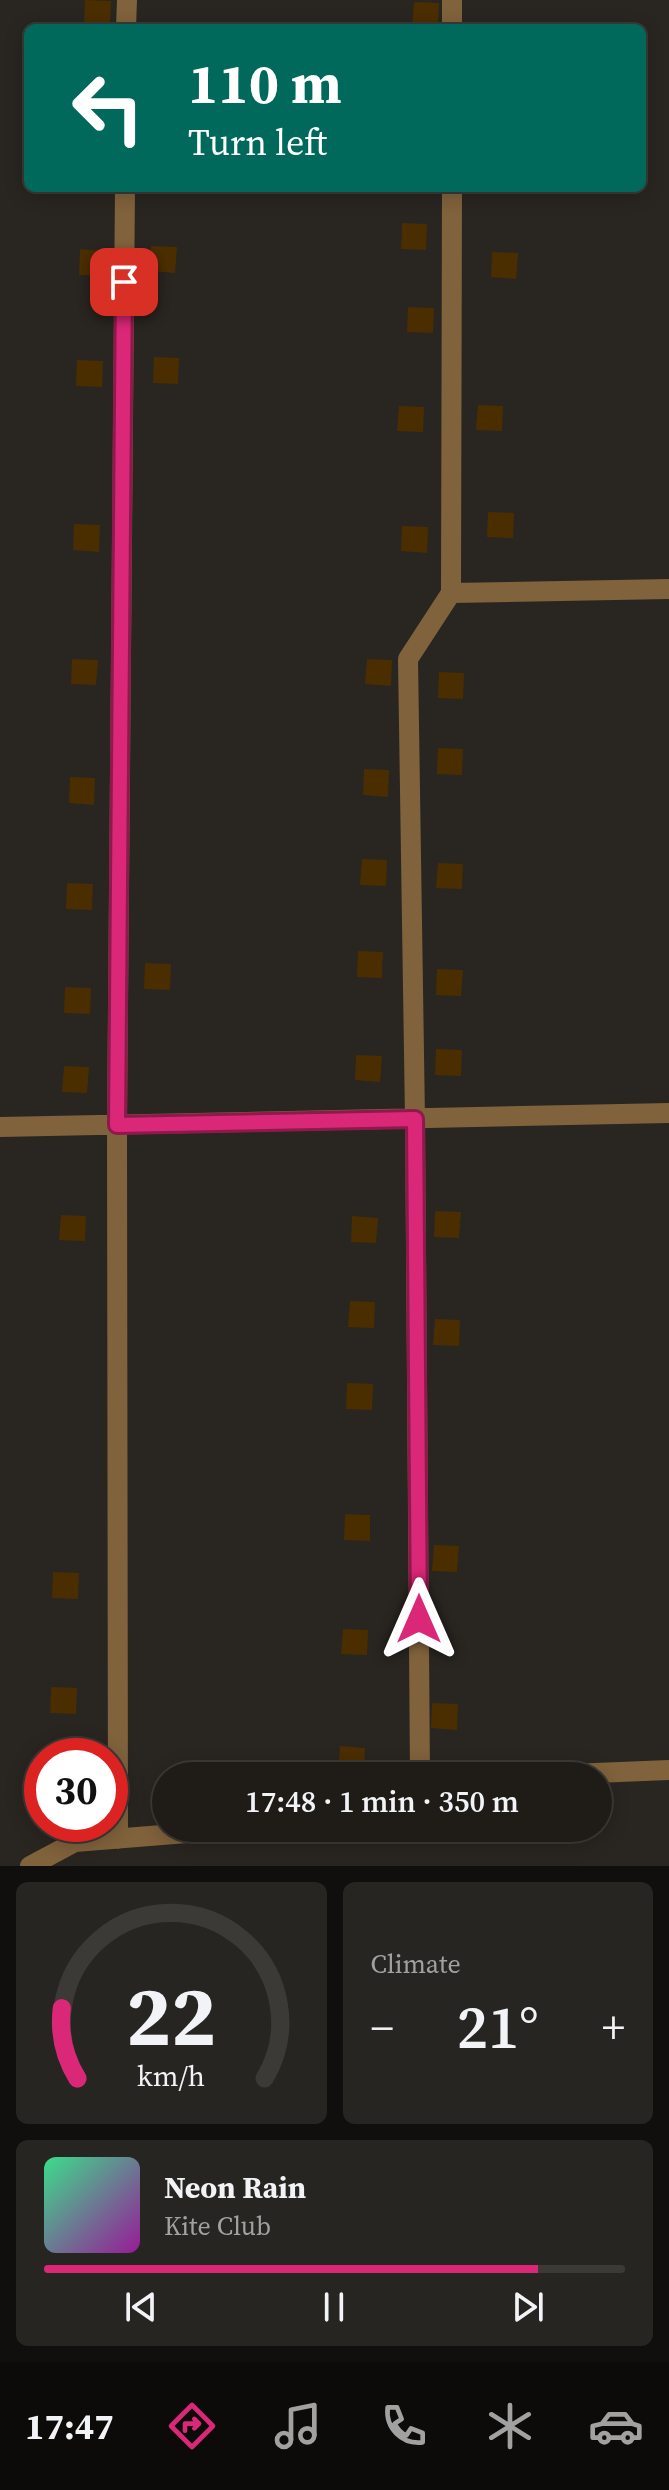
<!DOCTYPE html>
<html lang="en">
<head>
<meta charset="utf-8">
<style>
  body { margin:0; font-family:"Source Serif 4",serif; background:#272521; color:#f1f3f6; height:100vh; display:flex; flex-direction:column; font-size:30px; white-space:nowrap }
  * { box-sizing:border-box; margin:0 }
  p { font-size:26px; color:#a1a1a2 }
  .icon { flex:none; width:44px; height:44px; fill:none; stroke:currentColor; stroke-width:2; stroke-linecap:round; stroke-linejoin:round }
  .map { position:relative; height:1866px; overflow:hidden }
  .drawer { display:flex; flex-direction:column; gap:16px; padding:16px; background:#110f0d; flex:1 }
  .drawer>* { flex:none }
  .hud { position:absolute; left:24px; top:24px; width:622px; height:168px; border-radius:12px; box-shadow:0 4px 20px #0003,0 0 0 2px #3c3a37; background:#00695c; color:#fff; overflow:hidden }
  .speed { position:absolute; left:24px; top:1738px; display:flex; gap:16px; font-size:40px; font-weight:700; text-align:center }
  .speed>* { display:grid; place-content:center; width:104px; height:104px; border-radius:50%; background:#1f1c18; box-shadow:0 4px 20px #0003,0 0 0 2px #3c3a37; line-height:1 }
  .speed .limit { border:12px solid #d22; background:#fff; color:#111 }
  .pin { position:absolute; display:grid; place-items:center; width:68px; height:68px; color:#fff; margin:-34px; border-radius:16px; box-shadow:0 4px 12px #0006 }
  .me { position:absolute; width:88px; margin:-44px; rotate:0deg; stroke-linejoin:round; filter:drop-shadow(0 0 6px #0008) }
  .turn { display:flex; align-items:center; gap:28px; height:168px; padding:0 32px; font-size:36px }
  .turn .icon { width:104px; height:104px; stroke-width:2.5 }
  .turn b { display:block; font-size:56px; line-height:68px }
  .big { font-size:60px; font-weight:600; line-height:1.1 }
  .drawer .card { flex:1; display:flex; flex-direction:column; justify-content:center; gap:12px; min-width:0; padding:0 28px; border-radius:12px; background:#272521 }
  .drawer .dial { align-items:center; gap:0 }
  .dial svg { height:208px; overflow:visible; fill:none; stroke:#3c3a37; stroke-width:7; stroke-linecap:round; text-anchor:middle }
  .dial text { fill:#f1f3f6; stroke:none }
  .song { display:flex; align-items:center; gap:24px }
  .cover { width:96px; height:96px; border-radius:12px; background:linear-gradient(135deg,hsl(150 70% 55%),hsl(300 70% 35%)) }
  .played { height:8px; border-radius:4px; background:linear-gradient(90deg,#db2777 85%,#3c3a37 85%) }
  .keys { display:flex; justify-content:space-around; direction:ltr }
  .heat { display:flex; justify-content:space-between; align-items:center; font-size:44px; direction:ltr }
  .drawer .tiles { flex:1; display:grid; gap:16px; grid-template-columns:1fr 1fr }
  .card:last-child { grid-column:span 2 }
  .trip { position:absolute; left:152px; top:1762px; width:460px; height:80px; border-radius:40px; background:#1f1c18; box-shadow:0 4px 20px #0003,0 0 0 2px #3c3a37; font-weight:600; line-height:80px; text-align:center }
  .tab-bar { display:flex; height:128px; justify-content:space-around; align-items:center; background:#0c0b0a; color:#a1a1a2 }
  .tab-bar .icon { width:56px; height:56px }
  .tab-bar .on { color:#db2777 }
  .tab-bar b { font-size:36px; color:#f1f3f6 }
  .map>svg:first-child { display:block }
  .building { fill:#4b2e00 }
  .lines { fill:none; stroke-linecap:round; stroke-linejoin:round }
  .minor { stroke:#80623c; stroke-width:20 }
  .route-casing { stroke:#8e194d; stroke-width:20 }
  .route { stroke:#db2777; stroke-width:14 }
</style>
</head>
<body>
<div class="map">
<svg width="669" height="1866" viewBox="0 0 669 1866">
  <rect width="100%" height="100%" fill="#292520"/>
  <path class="building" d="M85,0L111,1L110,27L84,26Z
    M414,2L439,3L438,28H412Z
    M488,24L514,25V28H488Z
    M402,223L427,224L426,250L401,249Z
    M151,246L177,247L175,273L150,271Z
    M80,249L106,251L104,276L79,275Z
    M492,252L518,253L516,279L491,277Z
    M408,307L434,308L433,333L407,332Z
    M154,357L179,358L178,384L153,383Z
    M77,360L103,361L102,387L76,386Z
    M478,405L503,406L502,431L476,430Z
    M399,406L424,407L423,432L397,431Z
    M488,512L514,513L513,538L487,537Z
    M74,524L100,525L99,552L73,550Z
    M402,526L428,527L427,553L401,551Z
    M72,659L98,660L96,685L71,684Z
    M367,659L392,660L391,686L365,684Z
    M439,672L464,673L463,699L438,698Z
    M438,748L463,749L462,775L437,774Z
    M364,769L389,770L388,797L363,795Z
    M70,777L95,778L94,805L69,803Z
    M362,859L387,860L386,886L360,885Z
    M438,863L463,864L462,889L436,888Z
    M67,883L93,884L92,910L66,909Z
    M358,951L383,952L382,978L357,977Z
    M145,963L171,964L170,990L144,989Z
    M437,969L463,970L461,996L436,995Z
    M65,987L91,988L90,1014L64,1013Z
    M436,1049L462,1050L461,1076L435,1075Z
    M356,1055L382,1056L380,1082L355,1080Z
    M64,1066L89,1067L87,1093L62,1092Z
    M435,1211L461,1212L459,1238L434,1237Z
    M61,1215L86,1216L85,1241L59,1240Z
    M352,1216L378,1218L376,1243L351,1242Z
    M350,1301L375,1302L374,1328L348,1327Z
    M435,1319L460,1320L459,1346L433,1345Z
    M347,1383L373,1384L372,1410L346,1409Z
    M345,1514L370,1515V1541L344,1540Z
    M434,1545L459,1546L457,1572L432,1571Z
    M53,1572L79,1573L78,1599L52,1598Z
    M343,1629L368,1630L367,1655L341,1654Z
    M51,1687L77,1688L76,1714L50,1713Z
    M432,1703L458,1704L457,1730L431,1728Z
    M340,1746L365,1748L364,1774L338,1773Z"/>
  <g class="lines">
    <path class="minor" d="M126,28L127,0
      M452,28V0
      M451,593L669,589
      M0,1127L669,1113
      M420,1776L415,1119L408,659L451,593L452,188
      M521,1776L669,1770
      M118,1839L117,1125L125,188
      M30,1866L75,1842L249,1828"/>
  </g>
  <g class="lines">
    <defs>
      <path id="route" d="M124,282L117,1125L415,1119L419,1619"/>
    </defs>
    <use href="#route" class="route-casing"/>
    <use href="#route" class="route"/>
  </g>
</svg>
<div class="speed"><div class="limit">30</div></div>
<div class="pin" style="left:124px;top:282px;background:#d93025"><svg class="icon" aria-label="arrive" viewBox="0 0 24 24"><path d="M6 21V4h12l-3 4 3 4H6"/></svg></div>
<svg class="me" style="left:419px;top:1619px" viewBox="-20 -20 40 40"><path d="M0-17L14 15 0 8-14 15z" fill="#db2777" stroke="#fff" stroke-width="4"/></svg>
<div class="trip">17:48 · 1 min · 350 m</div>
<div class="hud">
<div class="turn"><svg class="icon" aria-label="left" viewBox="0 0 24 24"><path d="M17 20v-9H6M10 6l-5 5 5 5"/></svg><div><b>110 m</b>Turn left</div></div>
</div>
</div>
<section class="drawer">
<div class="tiles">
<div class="card dial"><svg viewBox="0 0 100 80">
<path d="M14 69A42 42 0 1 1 86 69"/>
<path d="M14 69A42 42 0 0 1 8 42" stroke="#db2777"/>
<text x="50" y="56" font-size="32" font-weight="700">22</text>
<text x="50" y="72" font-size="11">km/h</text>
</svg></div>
<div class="card"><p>Climate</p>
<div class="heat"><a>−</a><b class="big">21°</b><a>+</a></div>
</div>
<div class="card">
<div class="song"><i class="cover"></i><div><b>Neon Rain</b><p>Kite Club</p></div></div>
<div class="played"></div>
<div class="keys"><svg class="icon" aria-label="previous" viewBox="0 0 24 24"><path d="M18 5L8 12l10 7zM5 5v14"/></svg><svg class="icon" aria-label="pause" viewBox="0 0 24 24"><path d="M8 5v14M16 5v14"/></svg><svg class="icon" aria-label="next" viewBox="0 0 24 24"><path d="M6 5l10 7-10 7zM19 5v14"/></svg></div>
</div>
</div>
</section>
<nav class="tab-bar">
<b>17:47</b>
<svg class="icon on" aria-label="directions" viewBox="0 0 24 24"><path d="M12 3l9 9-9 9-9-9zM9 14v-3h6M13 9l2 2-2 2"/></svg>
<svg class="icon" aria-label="music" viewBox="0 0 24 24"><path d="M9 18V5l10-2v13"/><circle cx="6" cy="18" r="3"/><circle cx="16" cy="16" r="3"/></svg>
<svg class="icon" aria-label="phone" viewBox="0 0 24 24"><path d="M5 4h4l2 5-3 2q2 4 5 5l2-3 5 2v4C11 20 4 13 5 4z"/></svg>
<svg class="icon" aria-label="climate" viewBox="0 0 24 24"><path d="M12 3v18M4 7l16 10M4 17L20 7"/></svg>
<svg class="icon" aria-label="car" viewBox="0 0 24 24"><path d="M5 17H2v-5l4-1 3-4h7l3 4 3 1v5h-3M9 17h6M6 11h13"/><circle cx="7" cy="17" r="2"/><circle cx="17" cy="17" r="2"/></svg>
</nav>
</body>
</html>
